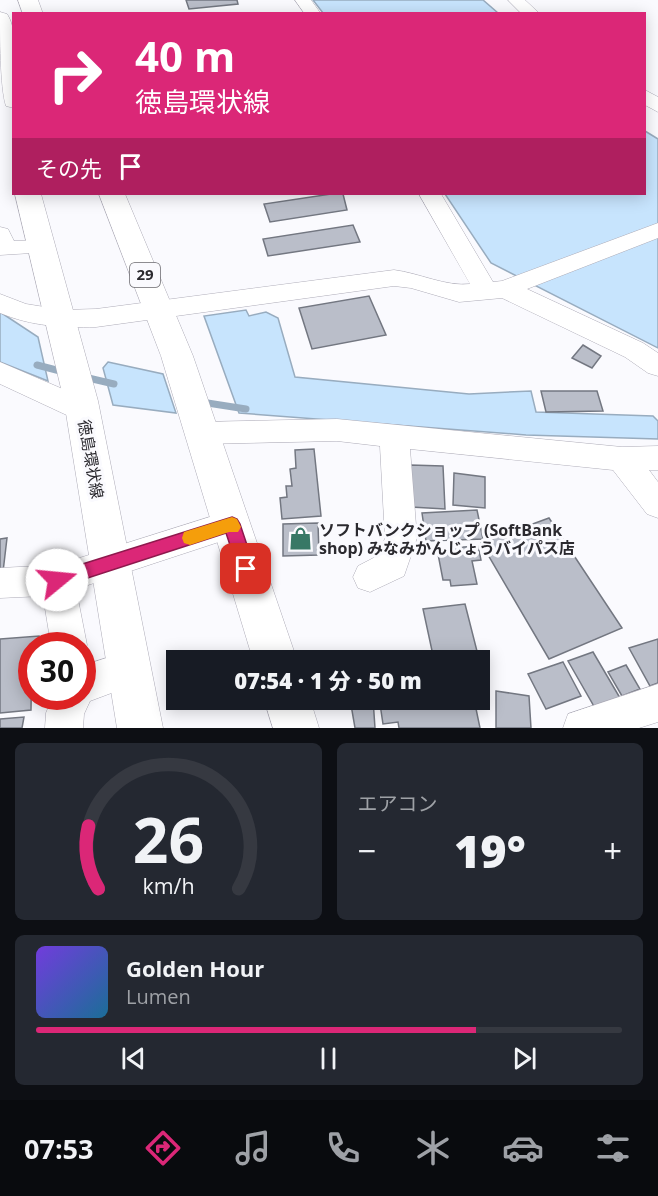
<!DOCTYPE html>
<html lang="ja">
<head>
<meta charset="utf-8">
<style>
  body { margin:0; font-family:"Open Sans","Noto Sans JP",sans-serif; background:#242831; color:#f1f3f6; height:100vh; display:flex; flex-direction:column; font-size:22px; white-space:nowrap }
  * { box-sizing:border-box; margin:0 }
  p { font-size:20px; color:#9ea1a6 }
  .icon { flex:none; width:33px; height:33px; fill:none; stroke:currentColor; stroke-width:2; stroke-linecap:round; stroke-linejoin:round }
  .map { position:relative; height:728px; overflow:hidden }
  .sheet { display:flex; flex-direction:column; gap:15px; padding:15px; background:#0d0f14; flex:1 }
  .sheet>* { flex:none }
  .guide { position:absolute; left:12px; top:12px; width:634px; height:183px; border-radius:0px; box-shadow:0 3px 15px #0003; background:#db2777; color:#fff; overflow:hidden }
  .speed { position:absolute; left:18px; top:632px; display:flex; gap:12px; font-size:30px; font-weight:700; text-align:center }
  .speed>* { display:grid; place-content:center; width:78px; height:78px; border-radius:50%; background:#171b24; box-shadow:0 3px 15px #0003; line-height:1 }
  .speed .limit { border:9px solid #d22; background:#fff; color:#111 }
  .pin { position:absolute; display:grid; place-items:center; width:51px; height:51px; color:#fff; margin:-26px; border-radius:12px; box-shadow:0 3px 9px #0006 }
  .me { position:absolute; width:66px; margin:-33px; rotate:73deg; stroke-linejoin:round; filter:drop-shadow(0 0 4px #0008) }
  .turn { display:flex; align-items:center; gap:21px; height:126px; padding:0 24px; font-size:27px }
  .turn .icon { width:78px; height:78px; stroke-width:2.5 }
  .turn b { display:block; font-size:42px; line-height:51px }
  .then { display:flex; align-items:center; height:57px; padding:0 24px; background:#0003; gap:12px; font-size:22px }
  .big { font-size:45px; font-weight:800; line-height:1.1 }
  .sheet .widget { flex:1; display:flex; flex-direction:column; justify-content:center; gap:9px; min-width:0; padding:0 21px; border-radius:9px; background:#242831 }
  .sheet .dial { align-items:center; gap:0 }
  .dial svg { height:156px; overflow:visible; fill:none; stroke:#363941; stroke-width:7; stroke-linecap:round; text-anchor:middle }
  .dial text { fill:#f1f3f6; stroke:none }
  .song { display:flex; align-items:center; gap:18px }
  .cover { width:72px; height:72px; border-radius:9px; background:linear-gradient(135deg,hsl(260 70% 55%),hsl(200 70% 35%)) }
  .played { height:6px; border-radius:3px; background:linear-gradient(90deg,#db2777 75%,#363941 75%) }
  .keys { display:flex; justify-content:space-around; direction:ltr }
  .heat { display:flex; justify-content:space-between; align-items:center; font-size:33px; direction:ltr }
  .sheet .tiles { flex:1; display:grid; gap:15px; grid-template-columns:1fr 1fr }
  .widget:last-child { grid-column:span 2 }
  .trip { position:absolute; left:166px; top:650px; width:324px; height:60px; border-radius:0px; background:#171b24; box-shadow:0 3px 15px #0003; font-weight:800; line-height:60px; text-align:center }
  .tabs { display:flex; height:96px; justify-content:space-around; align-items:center; background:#090b0e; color:#9ea1a6 }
  .tabs .icon { width:42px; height:42px }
  .tabs .selected { color:#db2777 }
  .tabs b { font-size:27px; color:#f1f3f6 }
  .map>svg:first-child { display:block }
  .water { fill:#c7e4fd; stroke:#98acbf; stroke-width:1.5 }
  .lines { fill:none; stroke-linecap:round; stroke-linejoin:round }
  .stream { stroke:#98acbf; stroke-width:7 }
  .building { fill:#babec9; stroke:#737781; stroke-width:1.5 }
  .minor-casing { stroke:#adabb7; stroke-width:1 }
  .major-casing { stroke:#adabb7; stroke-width:1 }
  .minor { fill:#fff; fill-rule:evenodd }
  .major { fill:#fff; fill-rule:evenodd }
  .route { fill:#db2777; stroke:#8e194d; stroke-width:1.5 }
  .slow { fill:#f59e0b }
  .labels { text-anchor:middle; stroke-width:6; stroke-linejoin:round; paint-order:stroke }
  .shield { fill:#fafafe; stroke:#69686d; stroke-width:1.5 }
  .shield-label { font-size:15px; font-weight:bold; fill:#2b2a2f }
  .street-label { font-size:16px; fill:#2b2a2f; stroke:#fafafe }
  .poi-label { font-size:16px; font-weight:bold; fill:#2b2a2f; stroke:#fafafe; text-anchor:start }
</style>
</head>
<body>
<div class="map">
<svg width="658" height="728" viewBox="0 0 658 728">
  <rect width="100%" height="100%" fill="#fafafe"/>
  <path class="water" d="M313,0H483L498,13H323Z
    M645,131L658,139V348L491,263L445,194H645Z
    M246,310L249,316L266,312L278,318L295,377L469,394L531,391L536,412L653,416L658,421V439L526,435L239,413L204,316Z
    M0,312L38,337L48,381L0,362Z
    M108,362L163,374L176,413L113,405L103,368Z"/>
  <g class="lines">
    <path class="stream" d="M37,365L64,372
      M84,377L114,384
      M201,402L246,409"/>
  </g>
  <path class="building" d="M186,0H237L238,4L189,9Z
    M331,194H343L347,210L270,222L264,204Z
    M353,225L360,242L268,256L263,239Z
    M369,296L386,335L312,349L299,308Z
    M583,345L601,356L592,368L572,358Z
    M541,391H597L603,411L546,412Z
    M314,449L321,516L282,519L280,498L287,497L286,486H292L290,469L296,468L295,450Z
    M410,465L443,466L445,509L411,507Z
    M454,473L485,477V508L453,505Z
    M477,510L483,539L426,541L422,513Z
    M549,518L622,628L549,659L481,543Z
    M318,523L319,555L283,556V524Z
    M7,538L3,572L0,573V539Z
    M478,546L481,560L472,561L477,584L451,586L450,580H443L437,549Z
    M465,604L479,659L434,660L423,609Z
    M39,636L38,645H32L31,710L0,713V639Z
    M658,639V683L650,686L629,648Z
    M593,652L620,698L595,708L568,661Z
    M563,662L581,696L546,709L528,674Z
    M626,665L640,689L622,696L608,672Z
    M496,691L529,696L531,728H496Z
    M350,699H373L375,728H355Z
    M396,699H474L480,728H399L398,722L383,724L380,704L396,702Z
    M24,717L22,728H0V719Z"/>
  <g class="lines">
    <defs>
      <path id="minor" d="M295,0H311L321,14H305Z
        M508,0H525L540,14H522Z
        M645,90L658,97V112L645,105Z
        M419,194H441L493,282L502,281L658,223V238L527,289L643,343L658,353V376L648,373L625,357L502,298L459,302L411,288L394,286L96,327C63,328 31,326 0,313V294L26,304L63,310L96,309L394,270C419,273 446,287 470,284Z
        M0,227L8,229L14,241L40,240L48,242L52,247L48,252L0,255Z
        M0,362L93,402L97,410L93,418L83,421L73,418L0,384Z
        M337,419L622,447L658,446V470H649L658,482V518L647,514L613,470L410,449L417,538L404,576L370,592L358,588L353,577L358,566L379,555L385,538L380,446L337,441L203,444L193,441L188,433L193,425L203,422Z
        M232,510L243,514L248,524L243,534L76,589L87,645L82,655V645H51L43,596L0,598V568L57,565Z
        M128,651L141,656L146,669L141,682L90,701L84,714L83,728H45L46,713L53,696H82V666Z
        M658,684V722L639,728H563L568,714Z"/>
      <path id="major" d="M18,0H38L43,14H23Z
        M0,12L7,14C20,32 14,85 14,108L6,106C0,88 0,34 0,12Z
        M15,194H41L98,401L163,728H117L64,401Z
        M99,194H125L193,356L297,660H253L161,356Z
        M264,699H310L319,728H273Z"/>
    </defs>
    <use href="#minor" class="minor-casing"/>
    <use href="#major" class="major-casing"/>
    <use href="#minor" class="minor"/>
    <use href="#major" class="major"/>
  </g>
  <path class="route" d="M232,517L237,519L240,524L255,569L252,575L246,577L240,575L226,533L57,588L51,585L48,580L51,574L57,572Z"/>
  <path class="slow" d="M232,517L237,519L241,527L238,532H229L190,545L184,543L182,538L184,532Z"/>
  <defs>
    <symbol id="shop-bare" viewBox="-9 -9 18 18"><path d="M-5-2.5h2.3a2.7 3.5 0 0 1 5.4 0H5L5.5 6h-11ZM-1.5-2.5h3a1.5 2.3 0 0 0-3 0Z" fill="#387866" stroke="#fafafe" stroke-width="2.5" paint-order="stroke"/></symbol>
  </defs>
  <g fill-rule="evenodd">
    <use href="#shop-bare" x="284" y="522" width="33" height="33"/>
  </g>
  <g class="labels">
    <rect class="shield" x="130" y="263" width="30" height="24" rx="4.5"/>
    <g class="shield-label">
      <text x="145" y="280">29</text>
    </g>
    <g class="street-label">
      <text transform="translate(91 459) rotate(80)" y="6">徳島環状線</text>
    </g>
    <g class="poi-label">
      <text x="319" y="536">ソフトバンクショップ (SoftBank<tspan x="319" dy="18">shop) みなみかんじょうバイパス店</tspan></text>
    </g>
  </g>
</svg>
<div class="speed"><div class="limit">30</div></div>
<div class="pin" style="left:246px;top:569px;background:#d93025"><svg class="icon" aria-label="arrive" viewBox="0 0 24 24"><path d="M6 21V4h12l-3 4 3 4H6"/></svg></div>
<svg class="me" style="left:57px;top:580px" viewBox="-20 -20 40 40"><circle r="19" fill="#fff"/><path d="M0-13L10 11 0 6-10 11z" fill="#db2777"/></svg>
<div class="trip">07:54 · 1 分 · 50 m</div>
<div class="guide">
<div class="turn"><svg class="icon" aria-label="right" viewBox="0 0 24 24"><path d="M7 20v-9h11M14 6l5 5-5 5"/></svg><div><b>40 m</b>徳島環状線</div></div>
<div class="then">その先<svg class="icon" aria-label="arrive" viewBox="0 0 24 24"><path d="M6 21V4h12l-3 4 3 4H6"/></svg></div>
</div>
</div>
<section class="sheet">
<div class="tiles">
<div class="widget dial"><svg viewBox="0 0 100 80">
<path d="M14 69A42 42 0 1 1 86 69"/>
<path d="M14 69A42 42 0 0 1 9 37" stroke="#db2777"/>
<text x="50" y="56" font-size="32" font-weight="700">26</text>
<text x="50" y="72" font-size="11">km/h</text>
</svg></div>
<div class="widget"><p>エアコン</p>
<div class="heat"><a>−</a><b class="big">19°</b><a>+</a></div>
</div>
<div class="widget">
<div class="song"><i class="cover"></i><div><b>Golden Hour</b><p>Lumen</p></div></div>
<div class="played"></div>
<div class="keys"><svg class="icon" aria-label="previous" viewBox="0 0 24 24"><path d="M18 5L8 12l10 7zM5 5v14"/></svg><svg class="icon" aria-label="pause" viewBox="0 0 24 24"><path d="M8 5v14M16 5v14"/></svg><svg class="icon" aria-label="next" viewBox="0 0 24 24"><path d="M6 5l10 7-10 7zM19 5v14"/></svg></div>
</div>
</div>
</section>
<nav class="tabs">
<b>07:53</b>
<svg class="icon selected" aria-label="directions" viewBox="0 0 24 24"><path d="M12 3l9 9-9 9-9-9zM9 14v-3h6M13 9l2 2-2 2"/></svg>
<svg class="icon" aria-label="music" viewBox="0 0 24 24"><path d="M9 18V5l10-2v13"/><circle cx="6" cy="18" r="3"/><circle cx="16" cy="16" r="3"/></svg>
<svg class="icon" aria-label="phone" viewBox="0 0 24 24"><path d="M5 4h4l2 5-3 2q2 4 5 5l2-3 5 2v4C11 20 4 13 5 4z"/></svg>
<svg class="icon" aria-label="climate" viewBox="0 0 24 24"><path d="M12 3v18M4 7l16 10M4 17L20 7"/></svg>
<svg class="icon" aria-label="car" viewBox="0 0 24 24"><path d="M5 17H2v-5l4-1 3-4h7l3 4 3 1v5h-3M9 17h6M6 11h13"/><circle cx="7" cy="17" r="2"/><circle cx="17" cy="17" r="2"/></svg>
<svg class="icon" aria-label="filters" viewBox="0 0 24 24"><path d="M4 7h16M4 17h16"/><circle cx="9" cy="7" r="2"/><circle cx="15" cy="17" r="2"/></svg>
</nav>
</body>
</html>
